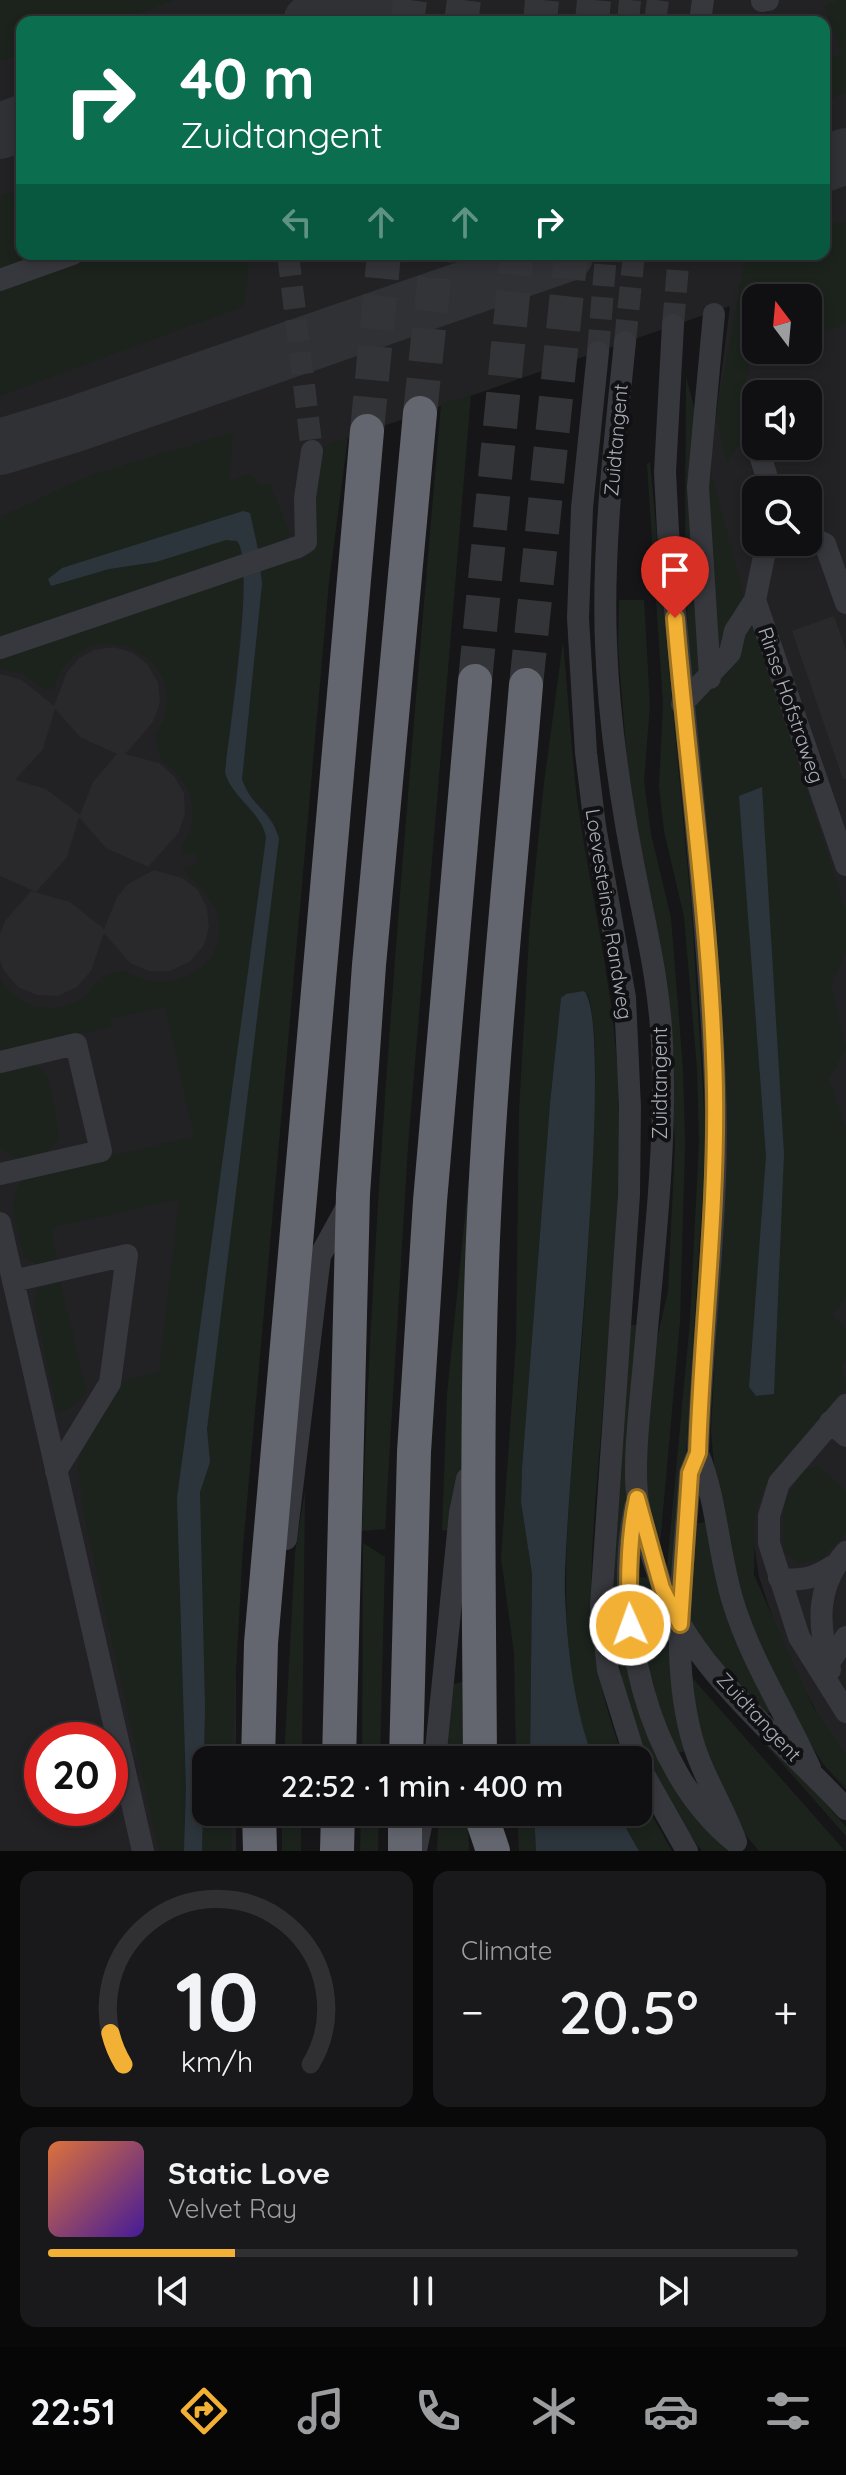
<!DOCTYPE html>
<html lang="en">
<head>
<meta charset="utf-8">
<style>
  body { margin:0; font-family:Quicksand,sans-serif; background:#19191b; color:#f1f3f6; height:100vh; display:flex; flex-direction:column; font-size:30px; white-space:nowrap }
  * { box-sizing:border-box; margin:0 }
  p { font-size:26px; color:#9c9d9f }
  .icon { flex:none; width:44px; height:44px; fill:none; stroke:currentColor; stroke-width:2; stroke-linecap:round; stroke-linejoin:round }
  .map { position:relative; height:1851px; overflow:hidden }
  .panel { display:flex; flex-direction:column; gap:20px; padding:20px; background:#09090a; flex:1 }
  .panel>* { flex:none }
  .hud { position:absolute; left:16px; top:16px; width:814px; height:244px; border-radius:16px; box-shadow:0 4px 12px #0003,0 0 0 2px #303032; background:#0b6e4f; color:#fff; overflow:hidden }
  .needle { width:52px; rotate:344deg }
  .buttons { position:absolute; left:742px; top:284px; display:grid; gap:16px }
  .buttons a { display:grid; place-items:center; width:80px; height:80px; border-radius:16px; background:#101012; box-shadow:0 4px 12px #0003,0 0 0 2px #303032; font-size:40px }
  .speed { position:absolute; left:24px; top:1722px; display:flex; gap:16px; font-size:40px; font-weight:700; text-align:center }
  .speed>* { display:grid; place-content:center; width:104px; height:104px; border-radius:50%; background:#101012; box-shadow:0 4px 12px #0003,0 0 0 2px #303032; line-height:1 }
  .speed .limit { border:12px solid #d22; background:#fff; color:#111 }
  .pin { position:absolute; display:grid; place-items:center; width:68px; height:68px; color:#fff; margin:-82px -34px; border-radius:50% 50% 50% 0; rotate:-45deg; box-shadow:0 0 8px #0007 }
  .pin .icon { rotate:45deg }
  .me { position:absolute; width:88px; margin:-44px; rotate:358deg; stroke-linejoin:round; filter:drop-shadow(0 0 6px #0008) }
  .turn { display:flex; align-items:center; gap:28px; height:168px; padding:0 32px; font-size:36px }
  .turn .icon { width:104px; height:104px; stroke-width:2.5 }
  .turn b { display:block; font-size:56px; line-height:68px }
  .lanes { display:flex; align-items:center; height:76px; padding:0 32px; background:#0003; justify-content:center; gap:40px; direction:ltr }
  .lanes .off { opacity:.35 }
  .big { font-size:60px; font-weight:600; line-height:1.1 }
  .panel .tile { flex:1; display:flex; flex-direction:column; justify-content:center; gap:12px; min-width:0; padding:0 28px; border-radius:16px; background:#19191b }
  .panel .dial { align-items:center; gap:0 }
  .dial svg { height:208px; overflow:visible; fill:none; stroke:#303032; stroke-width:7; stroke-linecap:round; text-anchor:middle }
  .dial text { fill:#f1f3f6; stroke:none }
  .song { display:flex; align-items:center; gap:24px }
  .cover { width:96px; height:96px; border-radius:12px; background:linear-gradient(135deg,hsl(20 70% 55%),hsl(260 70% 35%)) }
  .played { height:8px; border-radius:4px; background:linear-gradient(90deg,#f2b134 25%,#303032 25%) }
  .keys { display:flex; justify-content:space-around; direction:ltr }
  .heat { display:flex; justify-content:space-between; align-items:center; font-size:44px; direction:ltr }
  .panel .tiles { flex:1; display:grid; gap:20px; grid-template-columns:1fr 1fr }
  .tile:last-child { grid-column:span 2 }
  .trip { position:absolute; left:192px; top:1746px; width:460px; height:80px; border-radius:16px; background:#101012; box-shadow:0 4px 12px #0003,0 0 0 2px #303032; font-weight:600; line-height:80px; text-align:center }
  .tabs { display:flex; height:128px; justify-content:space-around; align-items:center; background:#060607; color:#9c9d9f }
  .tabs .icon { width:56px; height:56px }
  .tabs .on { color:#f2b134 }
  .tabs b { font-size:36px; color:#f1f3f6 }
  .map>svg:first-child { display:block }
  .built { fill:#222225; fill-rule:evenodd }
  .green { fill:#1c231d; fill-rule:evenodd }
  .water { fill:#2c353c }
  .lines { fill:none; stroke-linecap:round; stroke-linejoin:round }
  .taxiway { stroke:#303135; stroke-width:56 }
  .building { fill:#29292c; fill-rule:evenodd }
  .minor-tunnel { stroke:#333438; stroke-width:22; stroke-dasharray:22 11; stroke-linecap:butt }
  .highway-tunnel { stroke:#333438; stroke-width:34; stroke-dasharray:34 17; stroke-linecap:butt }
  .minor { stroke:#37383d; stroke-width:22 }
  .highway { stroke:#63666e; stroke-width:34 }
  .route-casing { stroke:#9d7322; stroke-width:20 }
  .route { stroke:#f2b134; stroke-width:14 }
  .labels { text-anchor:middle; stroke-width:8; stroke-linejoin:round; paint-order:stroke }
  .street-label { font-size:20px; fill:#a8adb8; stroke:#111113 }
</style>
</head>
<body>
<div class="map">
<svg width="846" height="1851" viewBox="0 0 846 1851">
  <rect width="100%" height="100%" fill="#161618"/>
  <path class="built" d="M0,0H846V1758L827,1732L783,1648L759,1577L751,1523L710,462L730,306L337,442L236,1535V1760H206V1812H236V1851H0ZM22,22H824V254H22ZM756,298H808V350H756ZM756,394H808V446H756ZM756,490H808V542H756ZM42,1740H110V1808H42Z"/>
  <path class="green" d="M0,0H176L113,22H22V54L0,61Z
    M839,0H846V92L824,103V60L842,54L824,6Z
    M22,189V254H43L0,269V196Z
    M846,221V324L808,338V298H756V350H772L761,354L762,359L748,364L750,373L745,376C762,424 755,422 727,462L716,416L746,254H824V226Z
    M101,254H263L249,260L244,306L0,396V290Z
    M686,377L747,607L846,911V952L831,986L846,1048L829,1079L846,1128V1297L832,1315L846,1329V1360L841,1365L846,1386L780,1464L763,1489L755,1516L754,1575L813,1707L846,1755V1789L823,1764L778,1691L749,1628L720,1532L711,1431L726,1146L690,687L685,557ZM761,787L784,1154L774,1394L756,1396L749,1387L766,1156L739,796Z
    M471,395L408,1146L385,1529L362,1531C375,1155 409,780 441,404Z
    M233,432L229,480L250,473L259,484H270L290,534L284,543L259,554L255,531L58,572L49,579L51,586L109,569L156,562L226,540L237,541L242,546V560L0,641V517L88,476Z
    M348,437L329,582L243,1547L231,1760H206V1812H231L232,1851H202L205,1707L200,1492L210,1462L207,1429L274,823C264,804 250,802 242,779L262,584L260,566L304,558L315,552L318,540L315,492L319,448Z
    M650,462L692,915L706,1142L677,1596L666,1578L690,1321L699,1142L697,1068L684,917L664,831L659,786L663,704L647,464Z
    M243,573L245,587L225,772L244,804L265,828L266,852L177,1498L186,1787L184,1851H159L84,1516L77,1463L121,1381L159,1372L179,1199L51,1228L57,1261L39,1265L24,1257C19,1230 0,1192 29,1176L194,1136L165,1007L109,1019L111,1027L3,1050L0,1049V977C15,1007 52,1016 80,1000C91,995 93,984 101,978C106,973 118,972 125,970C165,999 230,970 218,917C212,891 187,880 183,867L197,864L195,853L182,856C180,845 188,837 191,827C198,801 184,775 162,762L155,736C206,656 79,601 54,688L45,691L24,674L0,669V654Z
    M619,600H644L650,705L644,781L651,834L671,918L683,1069L685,1143L680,1322L659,1555L644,1498L649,1374L668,1291L675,1146L667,1002L629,785L618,648Z
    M563,642C568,694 571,747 577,799C592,904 618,1004 619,1111C620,1218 609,1325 601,1432C592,1551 577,1645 625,1760H594C551,1653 568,1517 577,1405C584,1319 590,1232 592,1145C594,1095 600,1042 588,994H566L561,999L550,1103L522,1468L521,1502L532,1574L530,1760H516L514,1653L501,1558L516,1343L519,1111L530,920L544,783Z
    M34,1064L48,1076L60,1137C50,1159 16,1167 0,1147V1069Z
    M473,1137L464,1532L442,1530L447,1394Z
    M60,1282L87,1393L69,1409L58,1412L34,1303L37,1289Z
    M631,1325H642L627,1519L641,1695L716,1837L729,1851H702C659,1796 630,1727 618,1658C612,1622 614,1585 615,1549C618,1474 625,1399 631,1325Z
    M819,1466L846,1491V1533L822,1558L800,1564L785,1553C780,1516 781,1501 804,1470Z
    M305,1491L302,1760H284L295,1552Z
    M708,1522L774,1710L762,1716L685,1621L691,1524Z
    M363,1543L385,1557L380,1760H362Z
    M635,1577L653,1578L660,1598L658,1620L661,1634L674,1654L690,1750L674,1754L650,1693Z
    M685,1653L730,1695L846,1827V1836Z
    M688,1673L845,1851H759L739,1827L703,1757Z
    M464,1681L466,1760H442L449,1686Z
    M638,1790L672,1851H639L617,1812H638Z
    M282,1812H301V1851H282Z
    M361,1812H379L378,1851H360Z
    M439,1812H468L469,1851H437Z
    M517,1812H534L536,1851H519Z"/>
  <path class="water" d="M243,511L250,513L259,554L262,584L242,779C251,807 270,809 279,838L207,1429L210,1462L200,1492L205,1707L202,1851H184L186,1787L177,1498L266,838C262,811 232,799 225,772C229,735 256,562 237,541L226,540L156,562L109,569L51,586L48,579L62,568Z
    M762,787L784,1154L774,1394L756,1396L749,1387L766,1156L739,796Z
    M584,991C618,1025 562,1511 565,1593C567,1647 574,1710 594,1760H530L532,1574L521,1502L522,1468L550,1103L561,998L566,994Z
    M534,1812H617L639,1851H536Z"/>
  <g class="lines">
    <path class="taxiway" d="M311,22L374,0
      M0,131L22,123
      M824,164L846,156
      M0,447L72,425L566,254"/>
  </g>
  <path class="building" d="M834,616L846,650V779H843L792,631Z
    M114,647L133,653L148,665L158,683L160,703L153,722L125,754L159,763L174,776L184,793L185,813L179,832L148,867L106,848L79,817L67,857L36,892L0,876V674L22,680L54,706L67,672L79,658L94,650ZM55,709L80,737L117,754L93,782L80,815L46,789L15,780L43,749Z
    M154,870L182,878L198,890L207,908L209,928L203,947L189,962L170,971H149L130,963L104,933L91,971L77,987L58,996L37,995L18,987L4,971L0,960V934L5,921L31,891L70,902L104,929L117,897L128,884Z"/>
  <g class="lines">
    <path class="minor-tunnel" d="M628,22L630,0
      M655,22L658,0
      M288,254L312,451
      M673,325L679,254
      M625,342L634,254
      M598,352L606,254"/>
    <path class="highway-tunnel" d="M407,22L410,0
      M461,22L464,0
      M540,22L542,0
      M592,22L594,0
      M420,413L437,254
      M367,431L384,254
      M475,681L517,254
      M526,685L571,254"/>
    <path class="minor" d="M762,1L768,0
      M700,22L703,0
      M0,280L73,254
      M673,325L665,472L668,531C683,716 707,900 715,1085C720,1208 702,1331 698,1453L690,1473C685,1559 669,1651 691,1735C701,1774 723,1805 736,1842
      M625,342C615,441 602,545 606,644C609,728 623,816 640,898C650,947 660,994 662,1044C667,1149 653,1257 644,1362C641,1400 632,1464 638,1501C642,1528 652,1557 661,1583C689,1667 788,1745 846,1809
      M598,352L582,508L578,618L586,753L595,826L625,998L630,1107L629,1194L601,1606L608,1670L636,1760
      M757,446L771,490
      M808,536L825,544L846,603
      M767,542L755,600L846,865
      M0,648L298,547L306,542L305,498L312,451
      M710,678L698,487L714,314
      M682,704L730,653L735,631L755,600
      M0,1062L76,1044L101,1151L0,1174
      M0,1223L143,1851
      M13,1281L127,1255L110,1383L56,1471
      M846,1405L779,1483L769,1516V1543L799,1637L846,1712
      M830,1422L846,1436
      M698,1453C717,1500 718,1553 733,1602C751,1661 785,1712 810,1768
      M635,1507C612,1615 645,1770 735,1842
      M286,1539L320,1256L349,1203
      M779,1578C801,1582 814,1578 833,1566
      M829,1663C817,1622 817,1585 846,1552
      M830,1670L829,1663L846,1637
      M435,1760L460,1513L467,1479
      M638,1764L687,1851
      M416,1850L424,1812"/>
    <path class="highway" d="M258,1760L261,1643L367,431
      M339,1760L353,1194L369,965L420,413
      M406,1760L414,1452L430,1201L475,681
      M480,1760C479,1595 476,1430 482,1264C489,1071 510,878 526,685
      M259,1812L260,1851
      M480,1812L493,1851
      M337,1851L338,1812
      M405,1851V1812"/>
  </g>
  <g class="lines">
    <defs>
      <path id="route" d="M630,1625C628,1583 628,1540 637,1498L662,1588L680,1624L690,1473L698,1453C702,1332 717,1211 715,1090C712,933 688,774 675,618"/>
    </defs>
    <use href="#route" class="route-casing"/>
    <use href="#route" class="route"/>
  </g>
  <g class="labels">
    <g class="street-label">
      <text transform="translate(616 440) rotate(-85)" y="7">Zuidtangent</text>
      <text transform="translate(791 705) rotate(71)" y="7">Rinse Hofstraweg</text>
      <text transform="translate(609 914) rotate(81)" y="7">Loevesteinse Randweg</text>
      <text transform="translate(660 1083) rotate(-90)" y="7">Zuidtangent</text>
      <text transform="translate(759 1717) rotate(47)" y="7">Zuidtangent</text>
    </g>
  </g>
</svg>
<div class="buttons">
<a><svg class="needle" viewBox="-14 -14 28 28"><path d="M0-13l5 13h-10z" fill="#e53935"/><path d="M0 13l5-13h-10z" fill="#9c9d9f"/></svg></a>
<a><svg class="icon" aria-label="sound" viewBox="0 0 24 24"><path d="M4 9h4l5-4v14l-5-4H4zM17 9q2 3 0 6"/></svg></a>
<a><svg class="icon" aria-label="search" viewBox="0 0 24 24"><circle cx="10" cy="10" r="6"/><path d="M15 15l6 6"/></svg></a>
</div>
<div class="speed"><div class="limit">20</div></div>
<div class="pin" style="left:675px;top:618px;background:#d93025"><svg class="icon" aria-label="arrive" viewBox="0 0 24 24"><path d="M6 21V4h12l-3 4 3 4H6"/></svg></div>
<svg class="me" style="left:630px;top:1625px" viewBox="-20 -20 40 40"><circle r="17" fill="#f2b134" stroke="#fff" stroke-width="3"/><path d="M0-11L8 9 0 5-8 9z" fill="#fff"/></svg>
<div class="trip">22:52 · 1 min · 400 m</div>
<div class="hud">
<div class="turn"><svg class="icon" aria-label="right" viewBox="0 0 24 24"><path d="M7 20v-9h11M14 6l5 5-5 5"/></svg><div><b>40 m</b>Zuidtangent</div></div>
<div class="lanes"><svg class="icon off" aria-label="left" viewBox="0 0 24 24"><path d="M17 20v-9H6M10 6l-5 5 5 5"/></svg><svg class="icon off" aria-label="ahead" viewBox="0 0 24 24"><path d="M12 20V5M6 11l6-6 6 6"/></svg><svg class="icon off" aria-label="ahead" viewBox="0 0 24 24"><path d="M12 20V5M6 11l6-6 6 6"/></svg><svg class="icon" aria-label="right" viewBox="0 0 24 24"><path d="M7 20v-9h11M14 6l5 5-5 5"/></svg></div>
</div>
</div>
<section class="panel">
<div class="tiles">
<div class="tile dial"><svg viewBox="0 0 100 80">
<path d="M14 69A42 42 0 1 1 86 69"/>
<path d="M14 69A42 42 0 0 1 9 57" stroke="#f2b134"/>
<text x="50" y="56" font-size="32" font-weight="700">10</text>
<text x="50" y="72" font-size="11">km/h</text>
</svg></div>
<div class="tile"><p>Climate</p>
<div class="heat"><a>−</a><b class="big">20.5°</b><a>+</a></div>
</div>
<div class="tile">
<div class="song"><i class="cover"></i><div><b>Static Love</b><p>Velvet Ray</p></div></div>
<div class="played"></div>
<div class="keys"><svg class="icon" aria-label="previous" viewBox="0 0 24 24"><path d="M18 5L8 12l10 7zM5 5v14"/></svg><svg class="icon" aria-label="pause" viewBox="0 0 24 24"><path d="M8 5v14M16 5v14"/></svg><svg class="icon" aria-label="next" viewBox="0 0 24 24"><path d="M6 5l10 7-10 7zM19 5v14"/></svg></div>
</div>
</div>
</section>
<nav class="tabs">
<b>22:51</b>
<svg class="icon on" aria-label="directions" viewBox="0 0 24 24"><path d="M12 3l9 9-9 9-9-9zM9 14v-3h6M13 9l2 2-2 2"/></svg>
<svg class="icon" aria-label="music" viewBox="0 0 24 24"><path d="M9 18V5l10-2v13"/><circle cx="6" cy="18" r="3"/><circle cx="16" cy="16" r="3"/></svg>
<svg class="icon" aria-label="phone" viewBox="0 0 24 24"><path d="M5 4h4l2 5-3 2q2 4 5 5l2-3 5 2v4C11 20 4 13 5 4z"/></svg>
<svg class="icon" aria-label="climate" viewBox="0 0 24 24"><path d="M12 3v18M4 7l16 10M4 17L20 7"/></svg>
<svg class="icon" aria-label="car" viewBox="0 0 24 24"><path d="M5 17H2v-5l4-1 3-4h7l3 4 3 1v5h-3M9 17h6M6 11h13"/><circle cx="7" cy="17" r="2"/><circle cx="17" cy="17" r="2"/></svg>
<svg class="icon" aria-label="filters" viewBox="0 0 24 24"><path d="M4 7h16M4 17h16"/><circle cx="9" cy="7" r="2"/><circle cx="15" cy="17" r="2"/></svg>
</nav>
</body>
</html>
